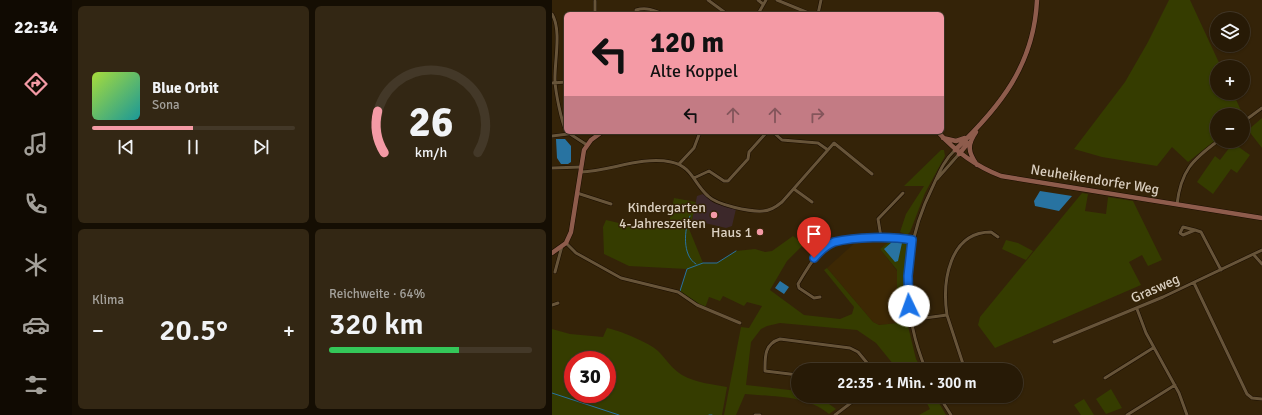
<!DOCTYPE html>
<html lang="de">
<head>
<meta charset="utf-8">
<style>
  body { margin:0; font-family:Signika,sans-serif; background:#332714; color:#f1f3f6; height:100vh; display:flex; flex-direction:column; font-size:15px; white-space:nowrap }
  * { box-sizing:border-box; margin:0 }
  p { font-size:13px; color:#a4a19b }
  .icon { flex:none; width:22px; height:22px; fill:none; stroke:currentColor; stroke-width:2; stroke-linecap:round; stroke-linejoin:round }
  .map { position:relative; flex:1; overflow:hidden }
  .panel { display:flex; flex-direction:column; gap:6px; padding:6px; background:#150e03; width:480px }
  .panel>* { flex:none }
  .top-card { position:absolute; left:12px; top:12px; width:380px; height:122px; border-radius:6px; box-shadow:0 1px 3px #0004,0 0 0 1px #433828; background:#f49aa5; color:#111; overflow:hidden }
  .fabs { position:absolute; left:658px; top:12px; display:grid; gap:8px }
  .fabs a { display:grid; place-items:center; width:40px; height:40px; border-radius:50%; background:#271a06; box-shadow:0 1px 3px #0004,0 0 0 1px #433828; font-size:20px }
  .speed { position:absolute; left:12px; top:351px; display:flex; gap:8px; font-size:20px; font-weight:700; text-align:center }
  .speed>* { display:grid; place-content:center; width:52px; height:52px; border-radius:50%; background:#271a06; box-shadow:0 1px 3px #0004,0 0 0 1px #433828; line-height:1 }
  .speed .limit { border:6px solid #d22; background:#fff; color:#111 }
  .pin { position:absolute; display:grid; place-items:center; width:34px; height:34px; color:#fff; margin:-41px -17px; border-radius:50% 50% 50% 0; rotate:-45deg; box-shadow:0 0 4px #0007 }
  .pin .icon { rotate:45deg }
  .me { position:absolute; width:44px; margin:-22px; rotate:357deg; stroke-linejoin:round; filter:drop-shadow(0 0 3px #0008) }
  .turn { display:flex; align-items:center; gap:14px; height:84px; padding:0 20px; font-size:18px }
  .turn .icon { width:52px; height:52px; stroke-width:2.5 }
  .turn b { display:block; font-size:28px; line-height:34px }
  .lanes { display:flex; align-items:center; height:38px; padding:0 20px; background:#0003; justify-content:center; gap:20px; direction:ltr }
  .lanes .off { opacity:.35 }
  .big { font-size:30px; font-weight:600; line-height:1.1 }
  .panel .card { flex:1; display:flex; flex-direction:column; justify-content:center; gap:6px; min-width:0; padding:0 14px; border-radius:6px; background:#332714 }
  .panel .dial { align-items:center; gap:0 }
  .dial svg { height:104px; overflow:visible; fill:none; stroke:#433828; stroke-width:7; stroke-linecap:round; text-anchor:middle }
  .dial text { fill:#f1f3f6; stroke:none }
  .song { display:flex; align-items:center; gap:12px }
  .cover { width:48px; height:48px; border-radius:6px; background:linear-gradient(135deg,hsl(80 70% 55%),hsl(180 70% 35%)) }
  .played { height:4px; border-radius:2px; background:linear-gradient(90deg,#f49aa5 50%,#433828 50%) }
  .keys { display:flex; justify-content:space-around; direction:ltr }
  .heat { display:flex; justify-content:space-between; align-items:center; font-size:22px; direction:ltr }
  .charge { height:6px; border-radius:3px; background:linear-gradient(90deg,#34c759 64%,#433828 0) }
  .panel .tiles { flex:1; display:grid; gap:6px; grid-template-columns:repeat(2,1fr) }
  .trip { position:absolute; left:239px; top:363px; width:232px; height:40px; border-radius:20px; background:#271a06; box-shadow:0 1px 3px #0004,0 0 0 1px #433828; font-weight:600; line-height:40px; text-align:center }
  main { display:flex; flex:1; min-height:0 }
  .dock { display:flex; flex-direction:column; width:72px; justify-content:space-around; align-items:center; background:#100a02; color:#a4a19b }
  .dock .icon { width:28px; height:28px }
  .dock .on { color:#f49aa5 }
  .dock b { font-size:18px; color:#f1f3f6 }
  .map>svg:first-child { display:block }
  .built { fill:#3d2804 }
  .education { fill:#3c282a }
  .green { fill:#353c00; fill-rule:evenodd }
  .water { fill:#2873a1 }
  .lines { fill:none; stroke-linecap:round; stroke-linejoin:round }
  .stream { stroke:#2873a1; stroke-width:1 }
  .street-casing { stroke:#190d00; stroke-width:4 }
  .secondary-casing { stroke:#190d00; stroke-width:5.5 }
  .street { stroke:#675439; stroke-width:3 }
  .secondary { stroke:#8e5c4c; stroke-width:4.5 }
  .route-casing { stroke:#114b97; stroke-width:10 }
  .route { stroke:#1a73e8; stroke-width:7 }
  .poi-dot { fill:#f49aa5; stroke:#342308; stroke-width:1.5 }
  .labels { text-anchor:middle; stroke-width:3; stroke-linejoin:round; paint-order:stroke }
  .street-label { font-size:14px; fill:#dbd0c1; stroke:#342308 }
  .poi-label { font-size:14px; fill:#dbd0c1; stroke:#342308; text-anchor:end }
</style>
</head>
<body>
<main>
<nav class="dock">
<b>22:34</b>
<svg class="icon on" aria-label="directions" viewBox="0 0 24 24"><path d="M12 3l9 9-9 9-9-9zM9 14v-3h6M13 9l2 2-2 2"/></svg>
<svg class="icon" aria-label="music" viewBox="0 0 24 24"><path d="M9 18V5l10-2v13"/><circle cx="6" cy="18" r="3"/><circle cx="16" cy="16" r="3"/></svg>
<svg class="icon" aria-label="phone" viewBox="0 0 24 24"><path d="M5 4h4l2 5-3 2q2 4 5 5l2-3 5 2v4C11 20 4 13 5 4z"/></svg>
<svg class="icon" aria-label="climate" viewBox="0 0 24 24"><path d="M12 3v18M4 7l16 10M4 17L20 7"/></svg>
<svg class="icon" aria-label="car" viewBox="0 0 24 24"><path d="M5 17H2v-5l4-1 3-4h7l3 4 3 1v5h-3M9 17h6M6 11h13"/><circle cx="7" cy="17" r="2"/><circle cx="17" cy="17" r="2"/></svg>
<svg class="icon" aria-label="filters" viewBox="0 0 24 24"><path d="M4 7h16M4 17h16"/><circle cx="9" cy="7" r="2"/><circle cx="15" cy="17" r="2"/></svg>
</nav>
<section class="panel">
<div class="tiles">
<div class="card">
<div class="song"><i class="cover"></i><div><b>Blue Orbit</b><p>Sona</p></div></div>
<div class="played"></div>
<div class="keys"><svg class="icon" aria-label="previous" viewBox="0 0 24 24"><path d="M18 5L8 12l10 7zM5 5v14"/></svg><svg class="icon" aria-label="pause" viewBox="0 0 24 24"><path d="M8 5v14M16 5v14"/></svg><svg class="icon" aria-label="next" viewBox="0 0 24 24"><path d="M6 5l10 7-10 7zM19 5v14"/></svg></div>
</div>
<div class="card dial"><svg viewBox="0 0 100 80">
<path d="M14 69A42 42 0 1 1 86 69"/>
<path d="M14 69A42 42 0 0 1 9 37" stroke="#f49aa5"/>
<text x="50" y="56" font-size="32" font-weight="700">26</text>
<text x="50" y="72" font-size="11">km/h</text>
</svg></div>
<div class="card"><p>Klima</p>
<div class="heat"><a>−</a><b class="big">20.5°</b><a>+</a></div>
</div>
<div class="card"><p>Reichweite · 64%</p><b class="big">320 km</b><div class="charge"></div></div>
</div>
</section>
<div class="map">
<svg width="710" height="415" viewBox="0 0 710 415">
  <rect width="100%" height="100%" fill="#342308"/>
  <path class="built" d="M320,240H340L328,249L345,271V299L348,317L346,320L355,319V322L327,325L321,322L275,268L305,241Z"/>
  <path class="education" d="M151,194L162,203L184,209L180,226L174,228L140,220L145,196Z"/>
  <path class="green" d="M617,0H638L669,67H665V93H681L691,115H665V139L636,162L620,147L605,166L550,157L522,149L573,82L596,42Z
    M710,118V148L696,130Z
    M681,143L698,155L685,173L679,169L661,194L645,182L663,156L668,160Z
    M389,150H392L393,156L373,193L358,232L355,235L348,232L354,214L372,186H352Z
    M530,193L536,194L533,211L554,214L556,197L581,201L610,260L596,266L590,255L577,262L589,285L443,348L426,325L428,317Z
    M122,198L144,202L140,220L135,224L151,263H165L184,251L203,249L213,252L220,251L241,236L252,244L235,261L218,290L252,315L288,319L300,314L302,307L272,270L275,268L321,322L327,325L355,322L364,359L370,370H346L324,343L305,330L228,323L215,326L209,329L199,342L194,385L246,391V396H266L284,409L277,414C254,395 222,397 193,394L184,415H172L189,327L197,328L210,306L195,302L192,306L171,296L168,301L157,297L153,308L128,292L135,269L77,266L52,254L51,227L54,220L88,228L117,223Z
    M343,237L358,240L352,276L355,319L346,320V317L348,316L345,299V270L328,249Z
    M454,240L466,243L481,251L474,260L450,249Z
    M55,328C66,330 98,343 106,351C114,359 120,369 130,375C144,383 160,384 175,387L170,415H0V329L18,334L51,337ZM21,360H55V394H21Z
    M559,389L570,408L554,414L544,399Z
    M371,396H383L394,415H367L378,409Z
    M532,399L542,415H529L522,405Z"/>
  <path class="water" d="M4,139H13L19,146V162L16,164H9L5,158Z
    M488,191L520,196L507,211L483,206L482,201Z
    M340,242L350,243L346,261L343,262L332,249Z
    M228,281L237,287L232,294L223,288Z"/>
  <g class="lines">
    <path class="stream" d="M138,216C132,229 130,256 144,264
      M128,291L135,269L151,263H165L184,251
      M0,393L67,415
      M157,415H160"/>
    <defs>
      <path id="street" d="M156,0L175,14
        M206,0L211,4
        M225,0L259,14
        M43,1V14
        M0,14C10,30 2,63 3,82C4,94 9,120 14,131
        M84,14V10C94,7 102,10 111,14
        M206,14L214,0
        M266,14L269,0
        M0,83L14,82
        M691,122L710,108
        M15,132L35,145
        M221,132L230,140L266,143L276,150
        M0,136L16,134
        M127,164L142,148L148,132
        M0,168L29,167
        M29,172C58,171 89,156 119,162C140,166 142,184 156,196C165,205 198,212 211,211C218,211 224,207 230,202L282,143L320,174
        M142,178L157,171L172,181H176L196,159L197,152L215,132
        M385,179L407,154
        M242,189L260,202
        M25,193L59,204
        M625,204C629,171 640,160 666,141
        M643,230L631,227L628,233L631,235L643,230L649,232L669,270
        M329,237L326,219L351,193
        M14,243L24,253L69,278L126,292L145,305L188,323
        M702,255L710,264
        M3,272L10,246
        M642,283L695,394L700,398L710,399
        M268,297L262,298L247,288L246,284C256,268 264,251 281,242C308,239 334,235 360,240
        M0,305L6,303
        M585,309L594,333L627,393L635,415
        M395,315L413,370
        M358,320L395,315C390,282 397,232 439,232L446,237
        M502,342L611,297L710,250
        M374,370C348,308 351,246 381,186C387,173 392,160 403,150
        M246,375L213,371C213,357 212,344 228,339L298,348L306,352L321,370
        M553,378L601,348
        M464,382L468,380
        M294,396L299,401
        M387,396L399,415
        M429,396L431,397L437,396
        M203,415H208
        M283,415L308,396
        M575,415L623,385"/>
      <path id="secondary" d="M386,132C404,152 423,166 449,176L710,218
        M424,132C415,145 416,152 425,165
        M391,138L404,141L413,138
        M403,150C448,107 482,65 485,0
        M407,154L416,143
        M0,253L14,243L19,232L32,150L39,140L50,132"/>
    </defs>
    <use href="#street" class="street-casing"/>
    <use href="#secondary" class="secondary-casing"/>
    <use href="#street" class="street"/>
    <use href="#secondary" class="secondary"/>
  </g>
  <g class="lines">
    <defs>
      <path id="route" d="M262,258C267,252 274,245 282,242C303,237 339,236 360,240L356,276L357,306"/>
    </defs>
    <use href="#route" class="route-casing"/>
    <use href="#route" class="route"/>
  </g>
  <g class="poi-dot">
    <circle cx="162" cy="215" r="4"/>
    <circle cx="208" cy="232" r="4"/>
  </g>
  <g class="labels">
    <g class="street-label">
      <text transform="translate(543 179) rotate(9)" y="5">Neuheikendorfer Weg</text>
      <text transform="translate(603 288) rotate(-24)" y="5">Grasweg</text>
    </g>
    <g class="poi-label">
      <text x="154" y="212">Kindergarten<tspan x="154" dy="16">4-Jahreszeiten</tspan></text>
      <text x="200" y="237">Haus 1</text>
    </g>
  </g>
</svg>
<div class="fabs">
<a><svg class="icon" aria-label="layers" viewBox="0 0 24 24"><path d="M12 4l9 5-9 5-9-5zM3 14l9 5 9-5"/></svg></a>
<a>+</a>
<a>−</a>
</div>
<div class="speed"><div class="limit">30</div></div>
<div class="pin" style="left:262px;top:258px;background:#d93025"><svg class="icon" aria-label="arrive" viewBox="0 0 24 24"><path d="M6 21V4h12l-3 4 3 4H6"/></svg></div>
<svg class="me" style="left:357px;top:306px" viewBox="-20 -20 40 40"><circle r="19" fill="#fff"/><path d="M0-13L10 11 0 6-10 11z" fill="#1a73e8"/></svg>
<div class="trip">22:35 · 1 Min. · 300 m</div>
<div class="top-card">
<div class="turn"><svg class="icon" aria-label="left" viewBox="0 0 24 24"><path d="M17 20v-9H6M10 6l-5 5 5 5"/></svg><div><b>120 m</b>Alte Koppel</div></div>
<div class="lanes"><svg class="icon" aria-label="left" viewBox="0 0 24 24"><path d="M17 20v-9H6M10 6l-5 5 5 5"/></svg><svg class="icon off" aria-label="ahead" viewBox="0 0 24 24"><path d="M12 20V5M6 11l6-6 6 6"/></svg><svg class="icon off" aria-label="ahead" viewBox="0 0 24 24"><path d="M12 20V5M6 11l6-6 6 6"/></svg><svg class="icon off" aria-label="right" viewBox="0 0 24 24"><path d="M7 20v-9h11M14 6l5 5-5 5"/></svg></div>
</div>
</div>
</main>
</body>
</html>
